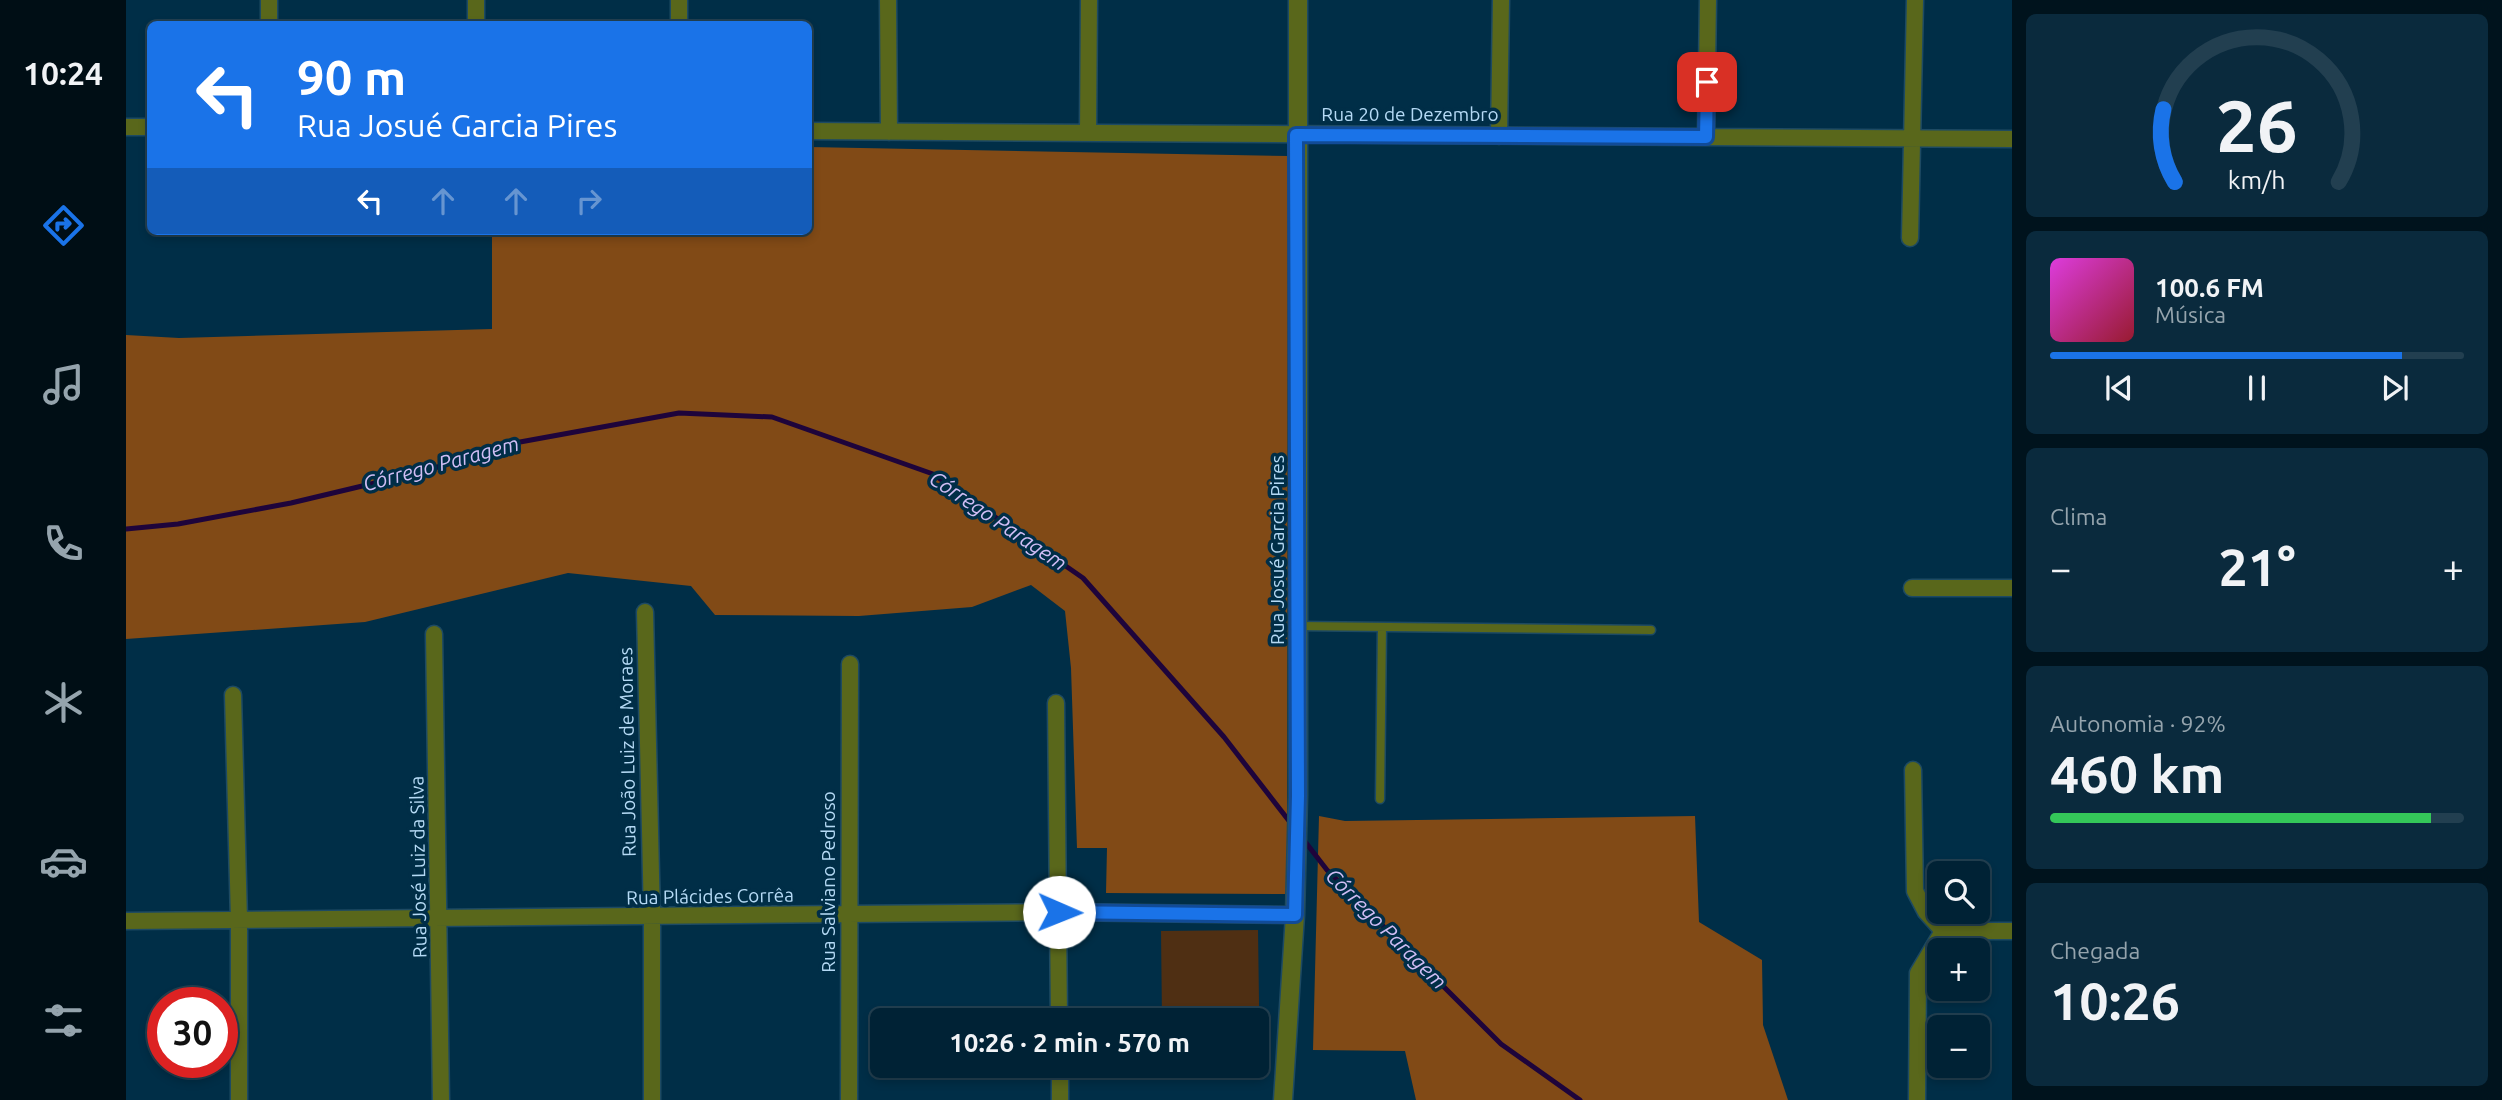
<!DOCTYPE html>
<html lang="pt">
<head>
<meta charset="utf-8">
<style>
  body { margin:0; font-family:Ubuntu,sans-serif; background:#0a2a3d; color:#f1f3f6; height:100vh; display:flex; flex-direction:column; font-size:26px; white-space:nowrap }
  * { box-sizing:border-box; margin:0 }
  p { font-size:23px; color:#95a4ad }
  .icon { flex:none; width:38px; height:38px; fill:none; stroke:currentColor; stroke-width:2; stroke-linecap:round; stroke-linejoin:round }
  .map { position:relative; flex:1; overflow:hidden }
  .side { display:flex; flex-direction:column; gap:14px; padding:14px; background:#00131d; width:490px }
  .side>* { flex:none }
  .top-card { position:absolute; left:21px; top:21px; width:665px; height:214px; border-radius:10px; box-shadow:0 4px 10px #0003,0 0 0 2px #223f50; background:#1a73e8; color:#fff; overflow:hidden }
  .fabs { position:absolute; left:1801px; top:861px; display:grid; gap:14px }
  .fabs a { display:grid; place-items:center; width:63px; height:63px; border-radius:10px; background:#002235; box-shadow:0 4px 10px #0003,0 0 0 2px #223f50; font-size:35px }
  .speed { position:absolute; left:21px; top:987px; display:flex; gap:14px; font-size:35px; font-weight:700; text-align:center }
  .speed>* { display:grid; place-content:center; width:91px; height:91px; border-radius:50%; background:#002235; box-shadow:0 4px 10px #0003,0 0 0 2px #223f50; line-height:1 }
  .speed .limit { border:10px solid #d22; background:#fff; color:#111 }
  .pin { position:absolute; display:grid; place-items:center; width:60px; height:60px; color:#fff; margin:-30px; border-radius:14px; box-shadow:0 4px 10px #0006 }
  .me { position:absolute; width:77px; margin:-38px; rotate:91deg; stroke-linejoin:round; filter:drop-shadow(0 0 5px #0008) }
  .turn { display:flex; align-items:center; gap:24px; height:147px; padding:0 35px; font-size:32px }
  .turn .icon { width:91px; height:91px; stroke-width:2.5 }
  .turn b { display:block; font-size:49px; line-height:60px }
  .lanes { display:flex; align-items:center; height:66px; padding:0 35px; background:#0003; justify-content:center; gap:35px; direction:ltr }
  .lanes .off { opacity:.35 }
  .big { font-size:52px; font-weight:700; line-height:1.1 }
  .side .card { flex:1; display:flex; flex-direction:column; justify-content:center; gap:10px; min-width:0; padding:0 24px; border-radius:10px; background:#0a2a3d }
  .side .dial { align-items:center; gap:0 }
  .dial svg { height:182px; overflow:visible; fill:none; stroke:#223f50; stroke-width:7; stroke-linecap:round; text-anchor:middle }
  .dial text { fill:#f1f3f6; stroke:none }
  .song { display:flex; align-items:center; gap:21px }
  .cover { width:84px; height:84px; border-radius:10px; background:linear-gradient(135deg,hsl(300 70% 55%),hsl(350 70% 35%)) }
  .played { height:7px; border-radius:4px; background:linear-gradient(90deg,#1a73e8 85%,#223f50 85%) }
  .keys { display:flex; justify-content:space-around; direction:ltr }
  .heat { display:flex; justify-content:space-between; align-items:center; font-size:38px; direction:ltr }
  .charge { height:10px; border-radius:5px; background:linear-gradient(90deg,#34c759 92%,#223f50 0) }
  .trip { position:absolute; left:744px; top:1008px; width:399px; height:70px; border-radius:10px; background:#002235; box-shadow:0 4px 10px #0003,0 0 0 2px #223f50; font-weight:700; line-height:70px; text-align:center }
  main { display:flex; flex:1; min-height:0 }
  .dock { display:flex; flex-direction:column; width:126px; justify-content:space-around; align-items:center; background:#000e15; color:#95a4ad }
  .dock .icon { width:49px; height:49px }
  .dock .current { color:#1a73e8 }
  .dock b { font-size:32px; color:#f1f3f6 }
  .map>svg:first-child { display:block }
  .green { fill:#4f2f13 }
  .forest { fill:#814a16 }
  .lines { fill:none; stroke-linecap:round; stroke-linejoin:round }
  .stream { stroke:#1e043b; stroke-width:5 }
  .service-casing { stroke:#1d4a63; stroke-width:11 }
  .minor-casing { stroke:#1d4a63; stroke-width:19 }
  .tertiary-casing { stroke:#1d4a63; stroke-width:21 }
  .service { stroke:#59671b; stroke-width:8 }
  .minor { stroke:#59671b; stroke-width:16 }
  .tertiary { stroke:#59671b; stroke-width:18 }
  .route-casing { stroke:#114b97; stroke-width:18 }
  .route { stroke:#1a73e8; stroke-width:12 }
  .labels { text-anchor:middle; stroke-width:7; stroke-linejoin:round; paint-order:stroke }
  .street-label { font-size:19px; fill:#b5daf5; stroke:#002e47 }
  .water-label { font-size:21px; font-style:italic; fill:#d0bef5; stroke:#002e47 }
</style>
</head>
<body>
<main>
<nav class="dock">
<b>10:24</b>
<svg class="icon current" aria-label="directions" viewBox="0 0 24 24"><path d="M12 3l9 9-9 9-9-9zM9 14v-3h6M13 9l2 2-2 2"/></svg>
<svg class="icon" aria-label="music" viewBox="0 0 24 24"><path d="M9 18V5l10-2v13"/><circle cx="6" cy="18" r="3"/><circle cx="16" cy="16" r="3"/></svg>
<svg class="icon" aria-label="phone" viewBox="0 0 24 24"><path d="M5 4h4l2 5-3 2q2 4 5 5l2-3 5 2v4C11 20 4 13 5 4z"/></svg>
<svg class="icon" aria-label="climate" viewBox="0 0 24 24"><path d="M12 3v18M4 7l16 10M4 17L20 7"/></svg>
<svg class="icon" aria-label="car" viewBox="0 0 24 24"><path d="M5 17H2v-5l4-1 3-4h7l3 4 3 1v5h-3M9 17h6M6 11h13"/><circle cx="7" cy="17" r="2"/><circle cx="17" cy="17" r="2"/></svg>
<svg class="icon" aria-label="filters" viewBox="0 0 24 24"><path d="M4 7h16M4 17h16"/><circle cx="9" cy="7" r="2"/><circle cx="15" cy="17" r="2"/></svg>
</nav>
<div class="map">
<svg width="1886" height="1100" viewBox="0 0 1886 1100">
  <rect width="100%" height="100%" fill="#002e47"/>
  <path class="green" d="M1132,930L1134,1074L1036,1076V1066H1130V1020H1036L1035,931Z"/>
  <path class="forest" d="M683,147L1162,156L1161,894L980,893L981,848H951L945,668L939,611L905,585L846,607L733,616L589,615L565,586L442,573L239,622L0,639V335L53,338L366,329V231H682Z
    M1193,816L1219,821L1569,816L1573,922L1636,960L1637,1025L1662,1100H1290L1279,1051L1187,1050Z"/>
  <g class="lines">
    <path class="stream" d="M0,529L52,524L165,503L295,472L394,442L553,413L646,417L807,474L957,578L1098,737L1167,826
      M1177,839L1201,870L1375,1044L1454,1100"/>
    <defs>
      <path id="service" d="M1172,626L1525,630
        M1254,799L1256,627"/>
      <path id="minor" d="M762,0L763,132
        M143,24V0
        M350,24V0
        M553,24V0
        M0,127H24
        M682,131L1886,139
        M962,133L963,0
        M1373,136L1375,0
        M1580,137L1582,0
        M1784,238L1789,0
        M1786,588H1886
        M519,612L526,918V1100
        M308,634L315,1100
        M107,695L113,920V1100
        M930,703L933,1020
        M1787,770L1789,891L1800,912L1817,931
        M0,921L933,912L1169,915
        M1817,931H1886
        M934,1066V1100
        M723,1100L724,664
        M1791,1100L1792,973L1817,931"/>
      <path id="tertiary" d="M1157,1100L1169,915L1172,796V0"/>
    </defs>
    <use href="#service" class="service-casing"/>
    <use href="#minor" class="minor-casing"/>
    <use href="#tertiary" class="tertiary-casing"/>
    <use href="#service" class="service"/>
    <use href="#minor" class="minor"/>
    <use href="#tertiary" class="tertiary"/>
  </g>
  <g class="lines">
    <defs>
      <path id="route" d="M933,912L1169,915L1172,796L1170,135L1580,137L1581,82"/>
    </defs>
    <use href="#route" class="route-casing"/>
    <use href="#route" class="route"/>
  </g>
  <g class="labels">
    <g class="street-label">
      <text x="1284" y="121">Rua 20 de Dezembro</text>
      <text transform="translate(1151 550) rotate(-90)" y="7">Rua Josué Garcia Pires</text>
      <text transform="translate(501 752) rotate(-91)" y="7">Rua João Luiz de Moraes</text>
      <text transform="translate(292 867) rotate(-91)" y="7">Rua José Luiz da Silva</text>
      <text transform="translate(702 882) rotate(-90)" y="7">Rua Salviano Pedroso</text>
      <text transform="translate(584 896) rotate(-1)" y="7">Rua Plácides Corrêa</text>
    </g>
    <g class="water-label">
      <text transform="translate(315 464) rotate(-15)" y="7">Córrego Paragem</text>
      <text transform="translate(872 521) rotate(34)" y="7">Córrego Paragem</text>
      <text transform="translate(1260 929) rotate(45)" y="7">Córrego Paragem</text>
    </g>
  </g>
</svg>
<div class="fabs">
<a><svg class="icon" aria-label="search" viewBox="0 0 24 24"><circle cx="10" cy="10" r="6"/><path d="M15 15l6 6"/></svg></a>
<a>+</a>
<a>−</a>
</div>
<div class="speed"><div class="limit">30</div></div>
<div class="pin" style="left:1581px;top:82px;background:#d93025"><svg class="icon" aria-label="arrive" viewBox="0 0 24 24"><path d="M6 21V4h12l-3 4 3 4H6"/></svg></div>
<svg class="me" style="left:933px;top:912px" viewBox="-20 -20 40 40"><circle r="19" fill="#fff"/><path d="M0-13L10 11 0 6-10 11z" fill="#1a73e8"/></svg>
<div class="trip">10:26 · 2 min · 570 m</div>
<div class="top-card">
<div class="turn"><svg class="icon" aria-label="left" viewBox="0 0 24 24"><path d="M17 20v-9H6M10 6l-5 5 5 5"/></svg><div><b>90 m</b>Rua Josué Garcia Pires</div></div>
<div class="lanes"><svg class="icon" aria-label="left" viewBox="0 0 24 24"><path d="M17 20v-9H6M10 6l-5 5 5 5"/></svg><svg class="icon off" aria-label="ahead" viewBox="0 0 24 24"><path d="M12 20V5M6 11l6-6 6 6"/></svg><svg class="icon off" aria-label="ahead" viewBox="0 0 24 24"><path d="M12 20V5M6 11l6-6 6 6"/></svg><svg class="icon off" aria-label="right" viewBox="0 0 24 24"><path d="M7 20v-9h11M14 6l5 5-5 5"/></svg></div>
</div>
</div>
<section class="side">
<div class="card dial"><svg viewBox="0 0 100 80">
<path d="M14 69A42 42 0 1 1 86 69"/>
<path d="M14 69A42 42 0 0 1 9 37" stroke="#1a73e8"/>
<text x="50" y="56" font-size="32" font-weight="700">26</text>
<text x="50" y="72" font-size="11">km/h</text>
</svg></div>
<div class="card">
<div class="song"><i class="cover"></i><div><b>100.6 FM</b><p>Música</p></div></div>
<div class="played"></div>
<div class="keys"><svg class="icon" aria-label="previous" viewBox="0 0 24 24"><path d="M18 5L8 12l10 7zM5 5v14"/></svg><svg class="icon" aria-label="pause" viewBox="0 0 24 24"><path d="M8 5v14M16 5v14"/></svg><svg class="icon" aria-label="next" viewBox="0 0 24 24"><path d="M6 5l10 7-10 7zM19 5v14"/></svg></div>
</div>
<div class="card"><p>Clima</p>
<div class="heat"><a>−</a><b class="big">21°</b><a>+</a></div>
</div>
<div class="card"><p>Autonomia · 92%</p><b class="big">460 km</b><div class="charge"></div></div>
<div class="card"><p>Chegada</p><b class="big">10:26</b></div>
</section>
</main>
</body>
</html>
